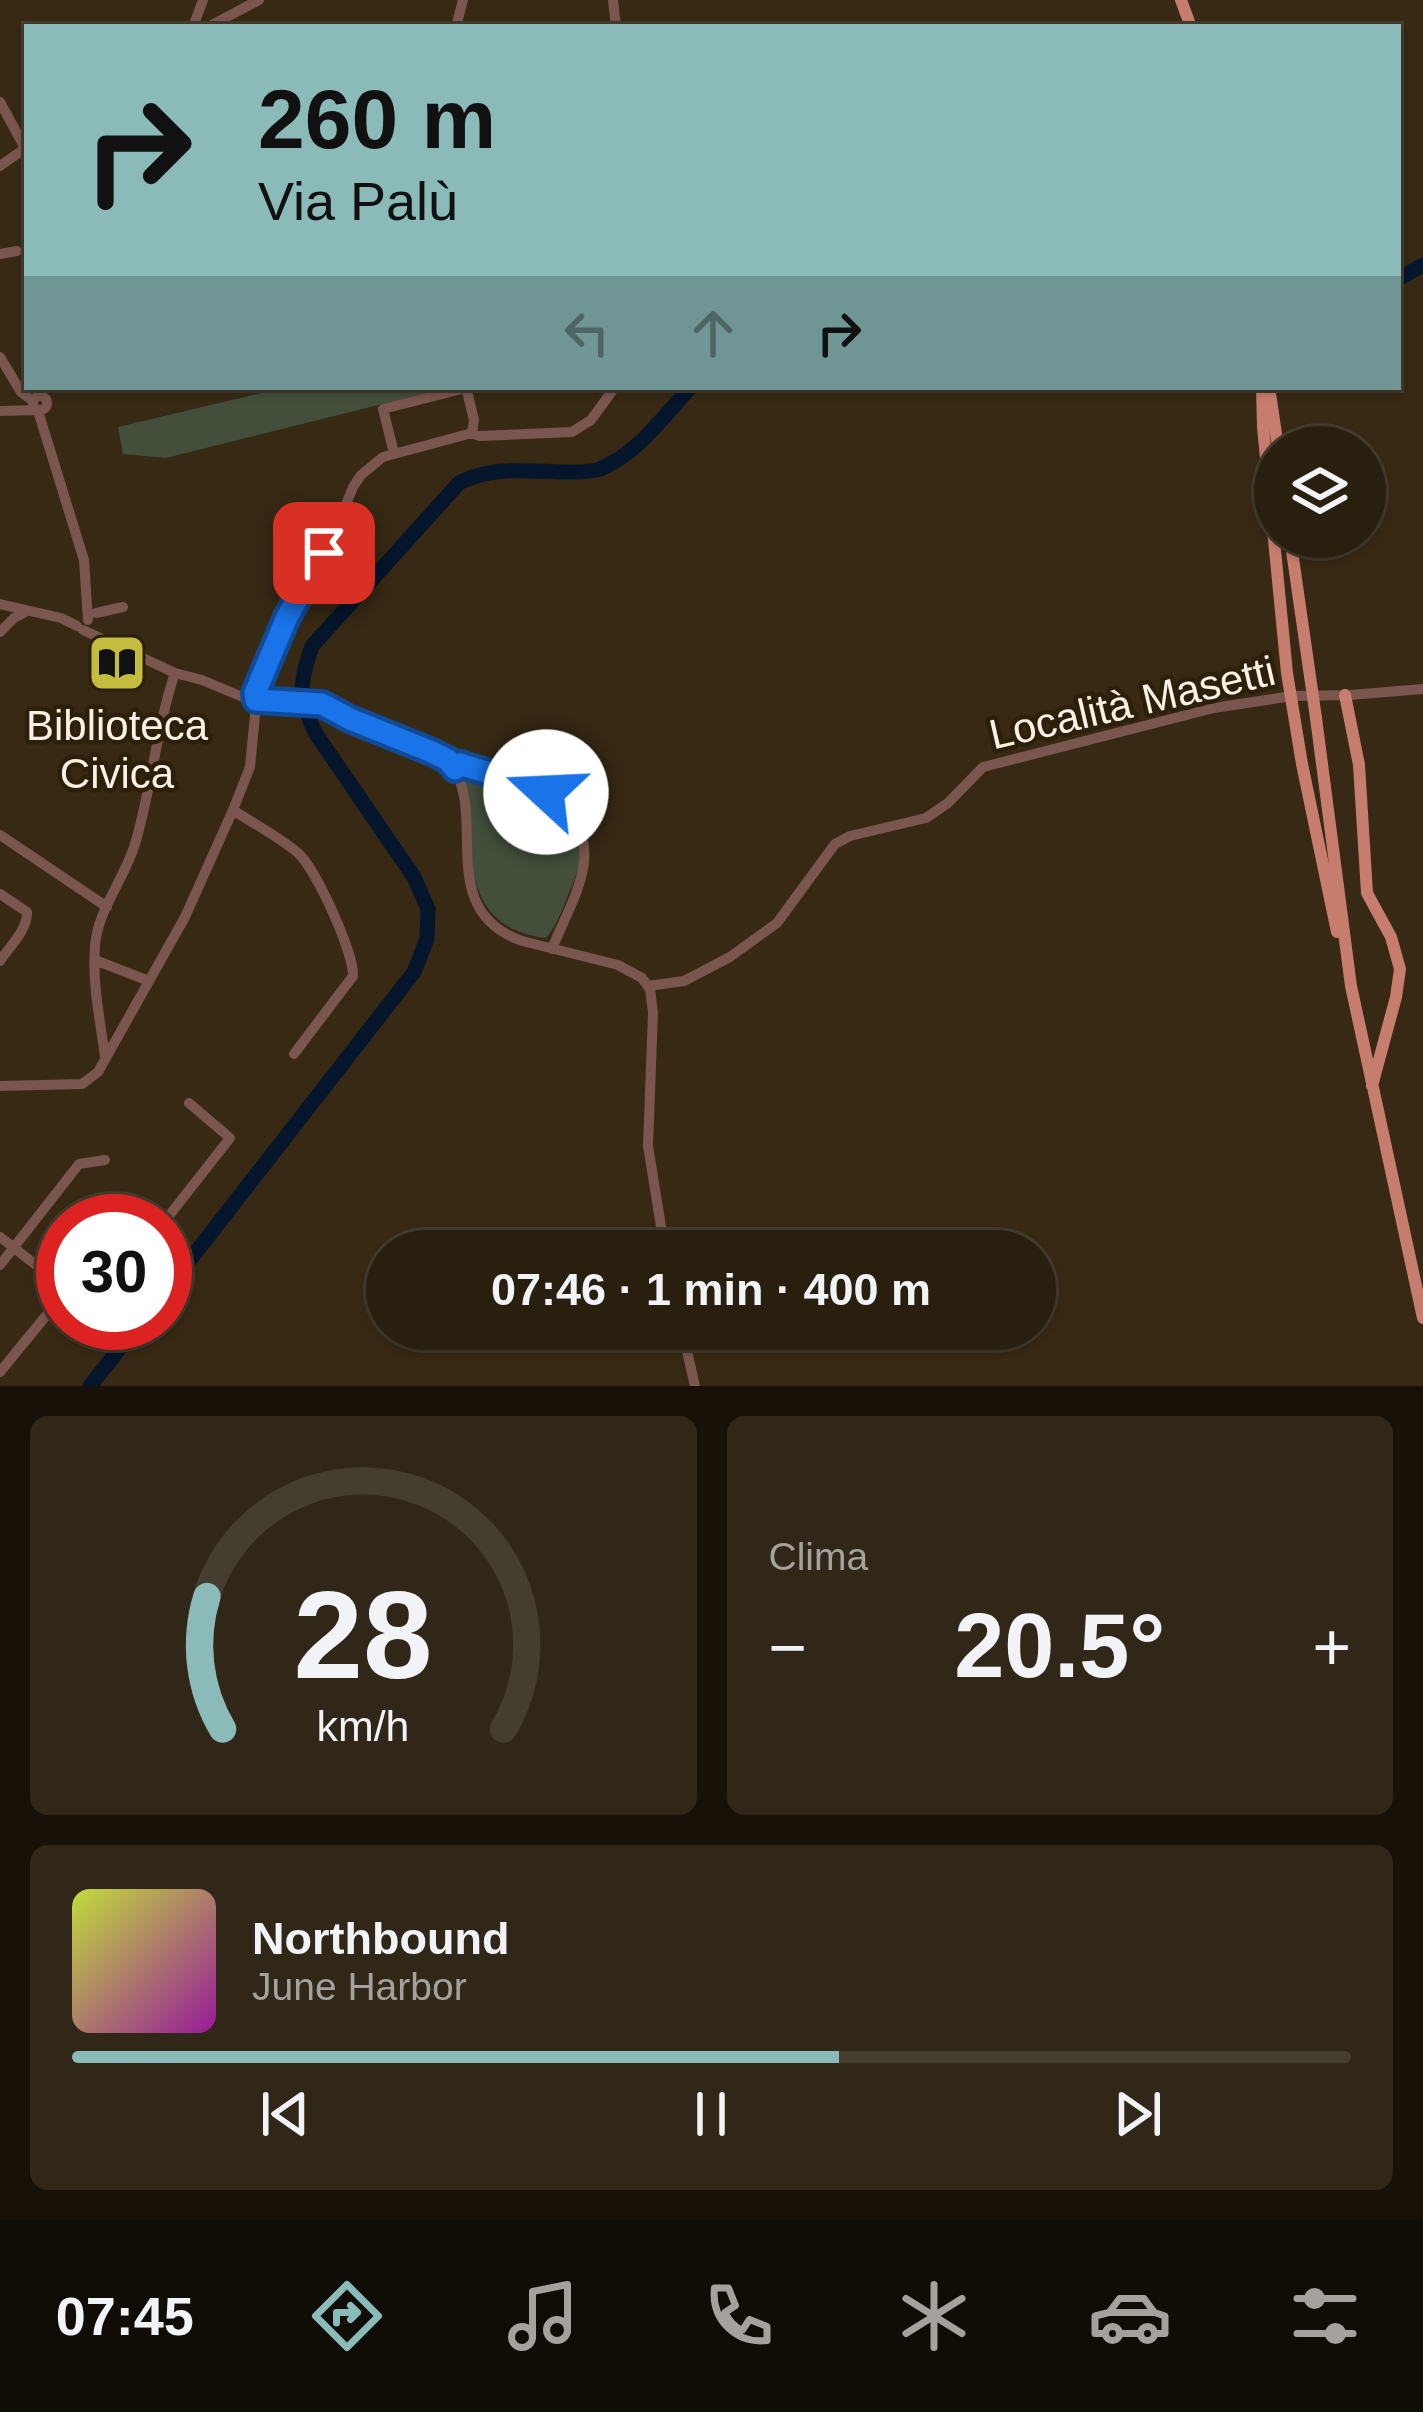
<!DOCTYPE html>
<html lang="it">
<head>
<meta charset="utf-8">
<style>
  body { margin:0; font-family:Arial,sans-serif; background:#312718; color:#f1f3f6; height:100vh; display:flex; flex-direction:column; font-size:45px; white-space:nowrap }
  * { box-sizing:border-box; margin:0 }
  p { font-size:39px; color:#a5a29e }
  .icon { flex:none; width:66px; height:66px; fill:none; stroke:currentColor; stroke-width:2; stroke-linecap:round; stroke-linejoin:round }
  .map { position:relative; height:1386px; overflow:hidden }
  .details { display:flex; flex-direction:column; gap:30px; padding:30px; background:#171108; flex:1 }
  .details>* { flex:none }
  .top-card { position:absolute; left:24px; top:24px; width:1377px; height:366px; border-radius:0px; box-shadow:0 3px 9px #0004,0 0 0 3px #453d2f; background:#8bbbb9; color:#111; overflow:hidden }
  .controls { position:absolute; left:1254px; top:426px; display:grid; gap:24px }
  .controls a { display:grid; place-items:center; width:132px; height:132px; border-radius:50%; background:#291f0f; box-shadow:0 3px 9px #0004,0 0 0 3px #453d2f; font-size:60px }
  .speed { position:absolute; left:36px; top:1194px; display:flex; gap:24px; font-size:60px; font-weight:700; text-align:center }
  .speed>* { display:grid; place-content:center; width:156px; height:156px; border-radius:50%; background:#291f0f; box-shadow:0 3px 9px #0004,0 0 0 3px #453d2f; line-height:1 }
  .speed .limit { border:18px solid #d22; background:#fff; color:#111 }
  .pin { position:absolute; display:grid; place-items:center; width:102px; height:102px; color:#fff; margin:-51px; border-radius:24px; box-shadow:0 6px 18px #0006 }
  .me { position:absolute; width:132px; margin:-66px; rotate:290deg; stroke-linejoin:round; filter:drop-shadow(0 0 9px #0008) }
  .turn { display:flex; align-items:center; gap:42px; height:252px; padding:0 36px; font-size:54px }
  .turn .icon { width:156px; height:156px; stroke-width:2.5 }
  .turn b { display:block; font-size:84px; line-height:102px }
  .lanes { display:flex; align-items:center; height:114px; padding:0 36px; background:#0003; justify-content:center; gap:60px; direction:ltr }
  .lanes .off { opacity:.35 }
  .big { font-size:90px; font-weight:700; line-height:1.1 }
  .details .tile { flex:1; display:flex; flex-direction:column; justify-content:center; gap:18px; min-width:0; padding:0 42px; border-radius:18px; background:#312718 }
  .details .dial { align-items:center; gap:0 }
  .dial svg { height:312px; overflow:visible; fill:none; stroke:#453d2f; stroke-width:7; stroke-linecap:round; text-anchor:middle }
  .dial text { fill:#f1f3f6; stroke:none }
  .song { display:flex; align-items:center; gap:36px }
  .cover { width:144px; height:144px; border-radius:18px; background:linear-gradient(135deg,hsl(70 70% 55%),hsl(300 70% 35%)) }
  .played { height:12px; border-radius:6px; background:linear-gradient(90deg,#8bbbb9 60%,#453d2f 60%) }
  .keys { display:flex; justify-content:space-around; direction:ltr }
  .heat { display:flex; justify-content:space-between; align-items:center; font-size:66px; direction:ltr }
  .details .tiles { flex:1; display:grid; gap:30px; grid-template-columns:1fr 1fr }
  .tile:last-child { grid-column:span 2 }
  .trip { position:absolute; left:366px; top:1230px; width:690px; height:120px; border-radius:60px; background:#291f0f; box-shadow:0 3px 9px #0004,0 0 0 3px #453d2f; font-weight:700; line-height:120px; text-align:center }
  .menu { display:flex; height:192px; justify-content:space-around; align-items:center; background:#100c06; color:#a5a29e }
  .menu .icon { width:84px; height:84px }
  .menu .on { color:#8bbbb9 }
  .menu b { font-size:54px; color:#f1f3f6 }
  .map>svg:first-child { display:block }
  .green { fill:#434f3b }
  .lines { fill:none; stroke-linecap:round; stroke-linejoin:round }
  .river { stroke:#04152c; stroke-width:15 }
  .minor { stroke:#7a564e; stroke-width:10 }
  .major { stroke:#c77d6e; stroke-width:12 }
  .major-bridge { stroke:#c77d6e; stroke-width:12 }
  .route-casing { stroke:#114b97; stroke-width:30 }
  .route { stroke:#1a73e8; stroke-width:21 }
  .labels { text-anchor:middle; stroke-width:9; stroke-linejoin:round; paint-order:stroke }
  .street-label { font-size:42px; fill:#faf1e4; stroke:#2c200a }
  .poi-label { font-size:42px; fill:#faf1e4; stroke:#2c200a }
</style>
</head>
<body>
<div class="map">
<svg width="1423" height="1386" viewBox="0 0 1423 1386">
  <rect width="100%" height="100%" fill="#372914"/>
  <path class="green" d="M287,387H451L166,458L123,454L118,427Z
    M475,781C507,783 530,790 555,810C565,819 575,826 578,839C584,858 576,878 568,895C562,910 557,925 546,938C460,928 471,849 465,782Z"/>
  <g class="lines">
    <path class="river" d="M1398,279L1423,265
      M165,1292L414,972L427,939L428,909L414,877L316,734C298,698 299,683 312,646L459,483C491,466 527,471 562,472C574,472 588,473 600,469C639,453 663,416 691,387
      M90,1386L140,1323"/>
    <path class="minor" d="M613,0L616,27
      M193,27L203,0
      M208,27L259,0
      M456,27L463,0
      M0,102L25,148
      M0,166L27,147
      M0,254L17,251
      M0,357L21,392L33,401
      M466,387L474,420L472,433
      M33 403a7 7 0 1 1 14 0a7 7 0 1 1-14 0Z
      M0,411L36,410
      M38,411L84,560L88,620
      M394,453L383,409L466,388
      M0,604L61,618L77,626
      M96,613L123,607
      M83,630L175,673L202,680L245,698L269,703L322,704L339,714L448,761C492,810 431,909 522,941L618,965L642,978L650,989L653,1013L648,1146L665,1251
      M0,632L14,618L25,612
      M455,769L460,764C480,772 503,775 524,781C536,785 547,794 557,801C611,846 572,898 552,949
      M233,810C254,824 279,837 298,853C316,869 354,953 353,976L294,1054
      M0,835L107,907
      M0,894L27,912C28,929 10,946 0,961
      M95,960L149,981
      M648,986L684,981L730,957L777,923L835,844L850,836L926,818L948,803L983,767L1214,708L1292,696L1350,695L1423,689
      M105,1056C100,1020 92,983 95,946C97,911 125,878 135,844C152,787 156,729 175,673
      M0,1086L82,1084L98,1072L185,917L233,810L250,767L256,705L255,693L263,670L287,617L333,537L353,487L361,475L383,457L472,433L479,436L572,432L591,420L615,387
      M122,1221L137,1204C150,1205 155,1220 168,1217L230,1138L189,1103
      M0,1237L63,1286
      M0,1265L79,1164L105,1160
      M682,1329L695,1386
      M0,1372L63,1295"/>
    <path class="major" d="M1181,0L1191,27
      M1262,387L1263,427L1287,673L1302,764L1337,932
      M1269,387L1278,447
      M1345,695L1359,765L1367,893L1391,937L1400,969L1396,997L1372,1086
      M1316,718L1351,986L1423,1318"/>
    <path class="major-bridge" d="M1290,537L1316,718"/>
  </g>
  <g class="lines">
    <defs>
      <path id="route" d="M324,553L287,617L255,693L256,700L322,704L350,719L432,752L448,760L455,769L460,764C488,774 518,778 546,792"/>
    </defs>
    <use href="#route" class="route-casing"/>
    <use href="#route" class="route"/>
  </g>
  <defs>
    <symbol id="library-square" viewBox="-11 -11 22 22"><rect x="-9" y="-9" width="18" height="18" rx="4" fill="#c4bc3e" stroke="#2c200a"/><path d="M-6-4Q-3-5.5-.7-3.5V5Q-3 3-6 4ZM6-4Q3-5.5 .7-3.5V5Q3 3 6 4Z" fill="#111"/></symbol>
  </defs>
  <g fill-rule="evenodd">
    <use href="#library-square" x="84" y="630" width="66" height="66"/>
  </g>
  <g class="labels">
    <g class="street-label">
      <text transform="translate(1132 702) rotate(-13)" y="15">Località Masetti</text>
    </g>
    <g class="poi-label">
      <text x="117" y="740">Biblioteca<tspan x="117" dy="48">Civica</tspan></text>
    </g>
  </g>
</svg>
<div class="controls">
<a><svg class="icon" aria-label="layers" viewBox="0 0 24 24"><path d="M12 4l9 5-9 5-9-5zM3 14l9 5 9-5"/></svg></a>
</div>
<div class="speed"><div class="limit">30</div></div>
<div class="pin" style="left:324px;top:553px;background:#d93025"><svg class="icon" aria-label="arrive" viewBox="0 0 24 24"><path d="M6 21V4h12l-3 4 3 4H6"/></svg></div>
<svg class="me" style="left:546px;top:792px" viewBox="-20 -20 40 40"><circle r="19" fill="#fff"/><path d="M0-13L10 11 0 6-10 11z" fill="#1a73e8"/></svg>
<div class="trip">07:46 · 1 min · 400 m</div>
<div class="top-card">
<div class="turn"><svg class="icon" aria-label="right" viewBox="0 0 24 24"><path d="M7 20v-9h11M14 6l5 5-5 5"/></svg><div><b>260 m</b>Via Palù</div></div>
<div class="lanes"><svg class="icon off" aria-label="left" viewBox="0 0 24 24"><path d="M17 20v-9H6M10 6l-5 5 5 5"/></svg><svg class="icon off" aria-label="ahead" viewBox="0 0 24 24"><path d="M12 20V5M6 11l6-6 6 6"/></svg><svg class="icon" aria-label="right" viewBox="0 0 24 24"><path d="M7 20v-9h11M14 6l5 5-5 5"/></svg></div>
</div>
</div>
<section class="details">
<div class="tiles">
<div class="tile dial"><svg viewBox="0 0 100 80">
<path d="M14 69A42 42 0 1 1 86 69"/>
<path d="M14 69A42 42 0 0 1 10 35" stroke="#8bbbb9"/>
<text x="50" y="56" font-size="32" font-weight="700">28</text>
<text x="50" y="72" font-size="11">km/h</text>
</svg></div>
<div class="tile"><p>Clima</p>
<div class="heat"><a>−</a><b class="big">20.5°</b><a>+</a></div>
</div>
<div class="tile">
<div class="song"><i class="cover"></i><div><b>Northbound</b><p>June Harbor</p></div></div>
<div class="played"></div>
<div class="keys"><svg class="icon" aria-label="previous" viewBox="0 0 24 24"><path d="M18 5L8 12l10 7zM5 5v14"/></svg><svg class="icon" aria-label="pause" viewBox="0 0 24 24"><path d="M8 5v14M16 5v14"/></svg><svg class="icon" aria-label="next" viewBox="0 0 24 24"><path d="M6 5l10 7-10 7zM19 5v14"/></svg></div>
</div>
</div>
</section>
<nav class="menu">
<b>07:45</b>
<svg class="icon on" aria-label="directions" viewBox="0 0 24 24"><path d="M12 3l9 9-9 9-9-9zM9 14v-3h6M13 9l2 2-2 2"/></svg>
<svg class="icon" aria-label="music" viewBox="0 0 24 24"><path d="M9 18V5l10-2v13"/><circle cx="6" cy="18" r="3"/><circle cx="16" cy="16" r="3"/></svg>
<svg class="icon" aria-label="phone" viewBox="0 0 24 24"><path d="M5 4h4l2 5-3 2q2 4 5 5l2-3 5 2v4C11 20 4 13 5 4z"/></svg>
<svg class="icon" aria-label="climate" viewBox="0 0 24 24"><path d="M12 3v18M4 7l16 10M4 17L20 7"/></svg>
<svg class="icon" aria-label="car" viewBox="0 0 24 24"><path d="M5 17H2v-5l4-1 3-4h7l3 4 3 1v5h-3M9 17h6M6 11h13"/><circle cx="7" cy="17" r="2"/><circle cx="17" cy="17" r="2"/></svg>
<svg class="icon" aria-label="filters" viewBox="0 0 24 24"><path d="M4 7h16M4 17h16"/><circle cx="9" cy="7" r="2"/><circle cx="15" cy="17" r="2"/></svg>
</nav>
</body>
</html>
